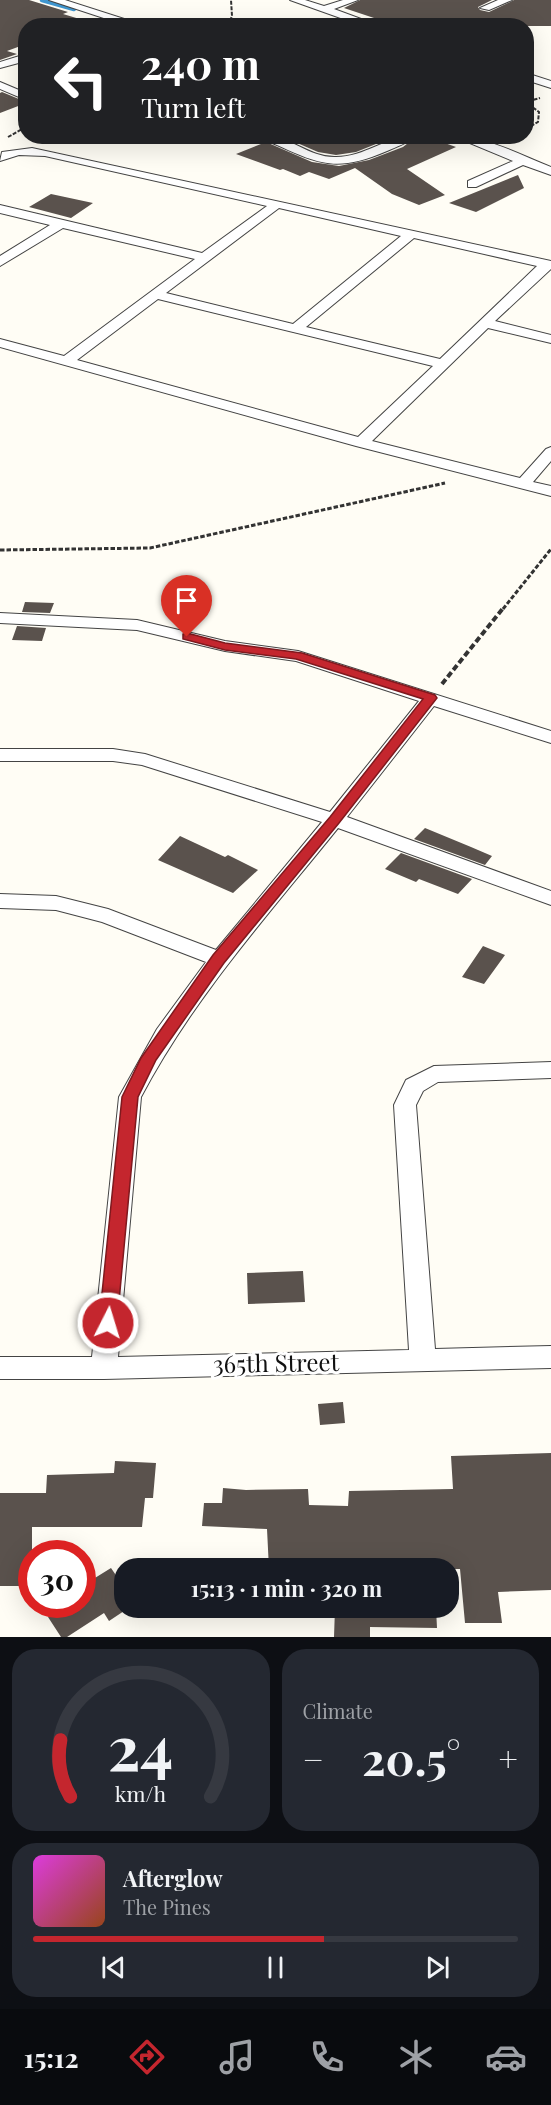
<!DOCTYPE html>
<html lang="en">
<head>
<meta charset="utf-8">
<style>
  body { margin:0; font-family:"Playfair Display",serif; background:#242831; color:#f1f3f6; height:100vh; display:flex; flex-direction:column; font-size:22px; white-space:nowrap }
  * { box-sizing:border-box; margin:0 }
  p { font-size:20px; color:#9ea1a6 }
  .icon { flex:none; width:33px; height:33px; fill:none; stroke:currentColor; stroke-width:2; stroke-linecap:round; stroke-linejoin:round }
  .map { position:relative; height:1637px; overflow:hidden }
  .details { display:flex; flex-direction:column; gap:12px; padding:12px; background:#0d0f14; flex:1 }
  .details>* { flex:none }
  .top-card { position:absolute; left:18px; top:18px; width:516px; height:126px; border-radius:24px; box-shadow:0 6px 24px #0002; background:#202124; color:#fff; overflow:hidden }
  .speed { position:absolute; left:18px; top:1540px; display:flex; gap:12px; font-size:30px; font-weight:700; text-align:center }
  .speed>* { display:grid; place-content:center; width:78px; height:78px; border-radius:50%; background:#171b24; box-shadow:0 6px 24px #0002; line-height:1 }
  .speed .limit { border:9px solid #d22; background:#fff; color:#111 }
  .pin { position:absolute; display:grid; place-items:center; width:51px; height:51px; color:#fff; margin:-62px -26px; border-radius:50% 50% 50% 0; rotate:-45deg; box-shadow:0 0 6px #0007 }
  .pin .icon { rotate:45deg }
  .me { position:absolute; width:66px; margin:-33px; rotate:5deg; stroke-linejoin:round; filter:drop-shadow(0 0 4px #0008) }
  .turn { display:flex; align-items:center; gap:21px; height:126px; padding:0 24px; font-size:27px }
  .turn .icon { width:78px; height:78px; stroke-width:2.5 }
  .turn b { display:block; font-size:42px; line-height:51px }
  .big { font-size:45px; font-weight:700; line-height:1.1 }
  .details .card { flex:1; display:flex; flex-direction:column; justify-content:center; gap:9px; min-width:0; padding:0 21px; border-radius:24px; background:#242831 }
  .details .dial { align-items:center; gap:0 }
  .dial svg { height:156px; overflow:visible; fill:none; stroke:#363941; stroke-width:7; stroke-linecap:round; text-anchor:middle }
  .dial text { fill:#f1f3f6; stroke:none }
  .song { display:flex; align-items:center; gap:18px }
  .cover { width:72px; height:72px; border-radius:9px; background:linear-gradient(135deg,hsl(300 70% 55%),hsl(20 70% 35%)) }
  .played { height:6px; border-radius:3px; background:linear-gradient(90deg,#c4262e 60%,#363941 60%) }
  .keys { display:flex; justify-content:space-around; direction:ltr }
  .heat { display:flex; justify-content:space-between; align-items:center; font-size:33px; direction:ltr }
  .details .tiles { flex:1; display:grid; gap:12px; grid-template-columns:1fr 1fr }
  .card:last-child { grid-column:span 2 }
  .trip { position:absolute; left:114px; top:1558px; width:345px; height:60px; border-radius:24px; background:#171b24; box-shadow:0 6px 24px #0002; font-weight:700; line-height:60px; text-align:center }
  .tabs { display:flex; height:96px; justify-content:space-around; align-items:center; background:#090b0e; color:#9ea1a6 }
  .tabs .icon { width:42px; height:42px }
  .tabs .active { color:#c4262e }
  .tabs b { font-size:27px; color:#f1f3f6 }
  .map>svg:first-child { display:block }
  .lines { fill:none; stroke-linecap:round; stroke-linejoin:round }
  .stream { stroke:#3f96cf; stroke-width:4.5 }
  .building { fill:#5a524d }
  .street-casing { stroke:#444; stroke-width:2 }
  .path-far2 { stroke:#333; stroke-width:2; stroke-dasharray:4 1.5; stroke-linecap:butt }
  .path-far1 { stroke:#333; stroke-width:3; stroke-dasharray:4.5 2; stroke-linecap:butt }
  .path { stroke:#333; stroke-width:4; stroke-dasharray:6 3; stroke-linecap:butt }
  .street { fill:#fff; fill-rule:evenodd }
  .route { fill:#c4262e; stroke:#7f191e; stroke-width:1.5 }
  .labels { text-anchor:middle; stroke-width:6; stroke-linejoin:round; paint-order:stroke }
  .near-street-label { font-size:24px; fill:#111; stroke:#fff }
</style>
</head>
<body>
<div class="map">
<svg width="551" height="1637" viewBox="0 0 551 1637">
  <rect width="100%" height="100%" fill="#fffdf5"/>
  <g class="lines">
    <path class="stream" d="M42,0L74,9"/>
  </g>
  <path class="building" d="M0,0H29L68,12L63,14L83,20L73,26H26V44L7,51L17,54L0,60Z
    M360,0H492L478,7L480,10L489,12L514,0H551V26H398L344,8Z
    M2,92L26,102V103L0,113V93Z
    M281,136H396L356,152L336,155L318,152Z
    M417,136H425L456,147L407,169L445,195L419,205L392,194L355,168L329,179L309,172L300,176L283,169L280,170L236,154L266,142L312,162L339,166L369,160L403,147Z
    M518,175L524,188L476,212L449,203Z
    M51,194L93,203L71,218L29,207Z
    M25,602L54,603L50,613L22,612Z
    M17,626L46,628L42,641L12,640Z
    M425,828L471,847L492,856L485,865L414,839Z
    M180,836L225,857L228,855L258,870L233,893L158,860Z
    M401,853L472,879L458,894L419,879L416,882L385,869Z
    M483,946L505,955L484,984L462,977Z
    M303,1271L305,1302L248,1304L247,1273Z
    M343,1402L345,1423L320,1425L318,1404Z
    M551,1453V1590L498,1592L502,1623H465L460,1569H269L267,1529L202,1526L204,1503H222L223,1488L246,1490L308,1489L309,1505L348,1506L349,1491L453,1489L451,1456Z
    M115,1461L156,1463L153,1498H145L142,1527H32V1586H0V1493H46L47,1475L114,1473Z
    M111,1568L124,1587V1611L109,1621L104,1613L67,1637H61L48,1617L54,1614L48,1605H82V1586Z
    M335,1608H436L437,1628L370,1627V1637H334Z"/>
  <g class="lines">
    <defs>
      <path id="street" d="M49,0H65L146,26H128Z
        M290,0H305L324,6L343,0H358L334,9L380,26H363Z
        M498,0H512L489,10L480,8Z
        M26,54V61L0,68V62Z
        M526,73L551,81V88L526,80Z
        M0,82L26,93V100L0,89Z
        M266,136C290,136 310,158 336,157C365,157 386,136 415,136C408,143 396,147 387,151C334,174 317,163 268,141Z
        M453,136C486,136 520,155 551,167V175L523,165L476,187H468V181L513,161Z
        M32,148L551,261V269L495,321L551,335V343L488,328L372,441L520,478L546,449L551,447V461L533,482L551,486V496L356,446L0,347V339L64,356L195,259L63,228L0,266V256L50,225L0,213V205L202,253L267,206L45,156L19,155L0,161L2,152ZM279,208L401,236L293,324L166,293ZM414,238L537,266L440,359L306,327ZM158,299L433,366L358,437L77,360Z
        M0,613L137,620L225,641L298,651L551,731V743L434,706L347,817L551,891V905L338,828C268,915 193,998 141,1097L118,1357L409,1350L394,1105L406,1080L434,1066L551,1062V1078L438,1082L423,1091L416,1105L435,1349L551,1346V1368L104,1379H0V1357H92L119,1097L157,1029L206,962L102,922L56,910L0,908V894L56,896L108,909L216,950L322,822L142,765L113,761H0V749H113L145,754L330,812L419,701L296,661L225,651L137,630L0,623Z"/>
    </defs>
    <use href="#street" class="street-casing"/>
    <path class="path-far2" d="M228,26L232,16L231,0
      M526,129L538,122L539,112L531,106L529,101L540,98
      M8,137L24,128L26,124"/>
    <path class="path-far1" d="M0,550L150,548L445,483
      M503,609L551,549"/>
    <path class="path" d="M442,684L504,607"/>
    <use href="#street" class="street"/>
  </g>
  <path class="route" d="M187,633L225,643L302,653L435,695L437,698L339,823L224,963L156,1060L138,1097L117,1323L115,1328L108,1330L102,1328L99,1323L122,1097L141,1058L213,955L330,817L423,699L296,659L225,650L183,639V634Z"/>
  <g class="labels">
    <g class="near-street-label">
      <text transform="translate(276 1364) rotate(-1)" y="8">365th Street</text>
    </g>
  </g>
</svg>
<div class="speed"><div class="limit">30</div></div>
<div class="pin" style="left:187px;top:637px;background:#d93025"><svg class="icon" aria-label="arrive" viewBox="0 0 24 24"><path d="M6 21V4h12l-3 4 3 4H6"/></svg></div>
<svg class="me" style="left:108px;top:1323px" viewBox="-20 -20 40 40"><circle r="17" fill="#c4262e" stroke="#fff" stroke-width="3"/><path d="M0-11L8 9 0 5-8 9z" fill="#fff"/></svg>
<div class="trip">15:13 · 1 min · 320 m</div>
<div class="top-card">
<div class="turn"><svg class="icon" aria-label="left" viewBox="0 0 24 24"><path d="M17 20v-9H6M10 6l-5 5 5 5"/></svg><div><b>240 m</b>Turn left</div></div>
</div>
</div>
<section class="details">
<div class="tiles">
<div class="card dial"><svg viewBox="0 0 100 80">
<path d="M14 69A42 42 0 1 1 86 69"/>
<path d="M14 69A42 42 0 0 1 9 40" stroke="#c4262e"/>
<text x="50" y="56" font-size="32" font-weight="700">24</text>
<text x="50" y="72" font-size="11">km/h</text>
</svg></div>
<div class="card"><p>Climate</p>
<div class="heat"><a>−</a><b class="big">20.5°</b><a>+</a></div>
</div>
<div class="card">
<div class="song"><i class="cover"></i><div><b>Afterglow</b><p>The Pines</p></div></div>
<div class="played"></div>
<div class="keys"><svg class="icon" aria-label="previous" viewBox="0 0 24 24"><path d="M18 5L8 12l10 7zM5 5v14"/></svg><svg class="icon" aria-label="pause" viewBox="0 0 24 24"><path d="M8 5v14M16 5v14"/></svg><svg class="icon" aria-label="next" viewBox="0 0 24 24"><path d="M6 5l10 7-10 7zM19 5v14"/></svg></div>
</div>
</div>
</section>
<nav class="tabs">
<b>15:12</b>
<svg class="icon active" aria-label="directions" viewBox="0 0 24 24"><path d="M12 3l9 9-9 9-9-9zM9 14v-3h6M13 9l2 2-2 2"/></svg>
<svg class="icon" aria-label="music" viewBox="0 0 24 24"><path d="M9 18V5l10-2v13"/><circle cx="6" cy="18" r="3"/><circle cx="16" cy="16" r="3"/></svg>
<svg class="icon" aria-label="phone" viewBox="0 0 24 24"><path d="M5 4h4l2 5-3 2q2 4 5 5l2-3 5 2v4C11 20 4 13 5 4z"/></svg>
<svg class="icon" aria-label="climate" viewBox="0 0 24 24"><path d="M12 3v18M4 7l16 10M4 17L20 7"/></svg>
<svg class="icon" aria-label="car" viewBox="0 0 24 24"><path d="M5 17H2v-5l4-1 3-4h7l3 4 3 1v5h-3M9 17h6M6 11h13"/><circle cx="7" cy="17" r="2"/><circle cx="17" cy="17" r="2"/></svg>
</nav>
</body>
</html>
